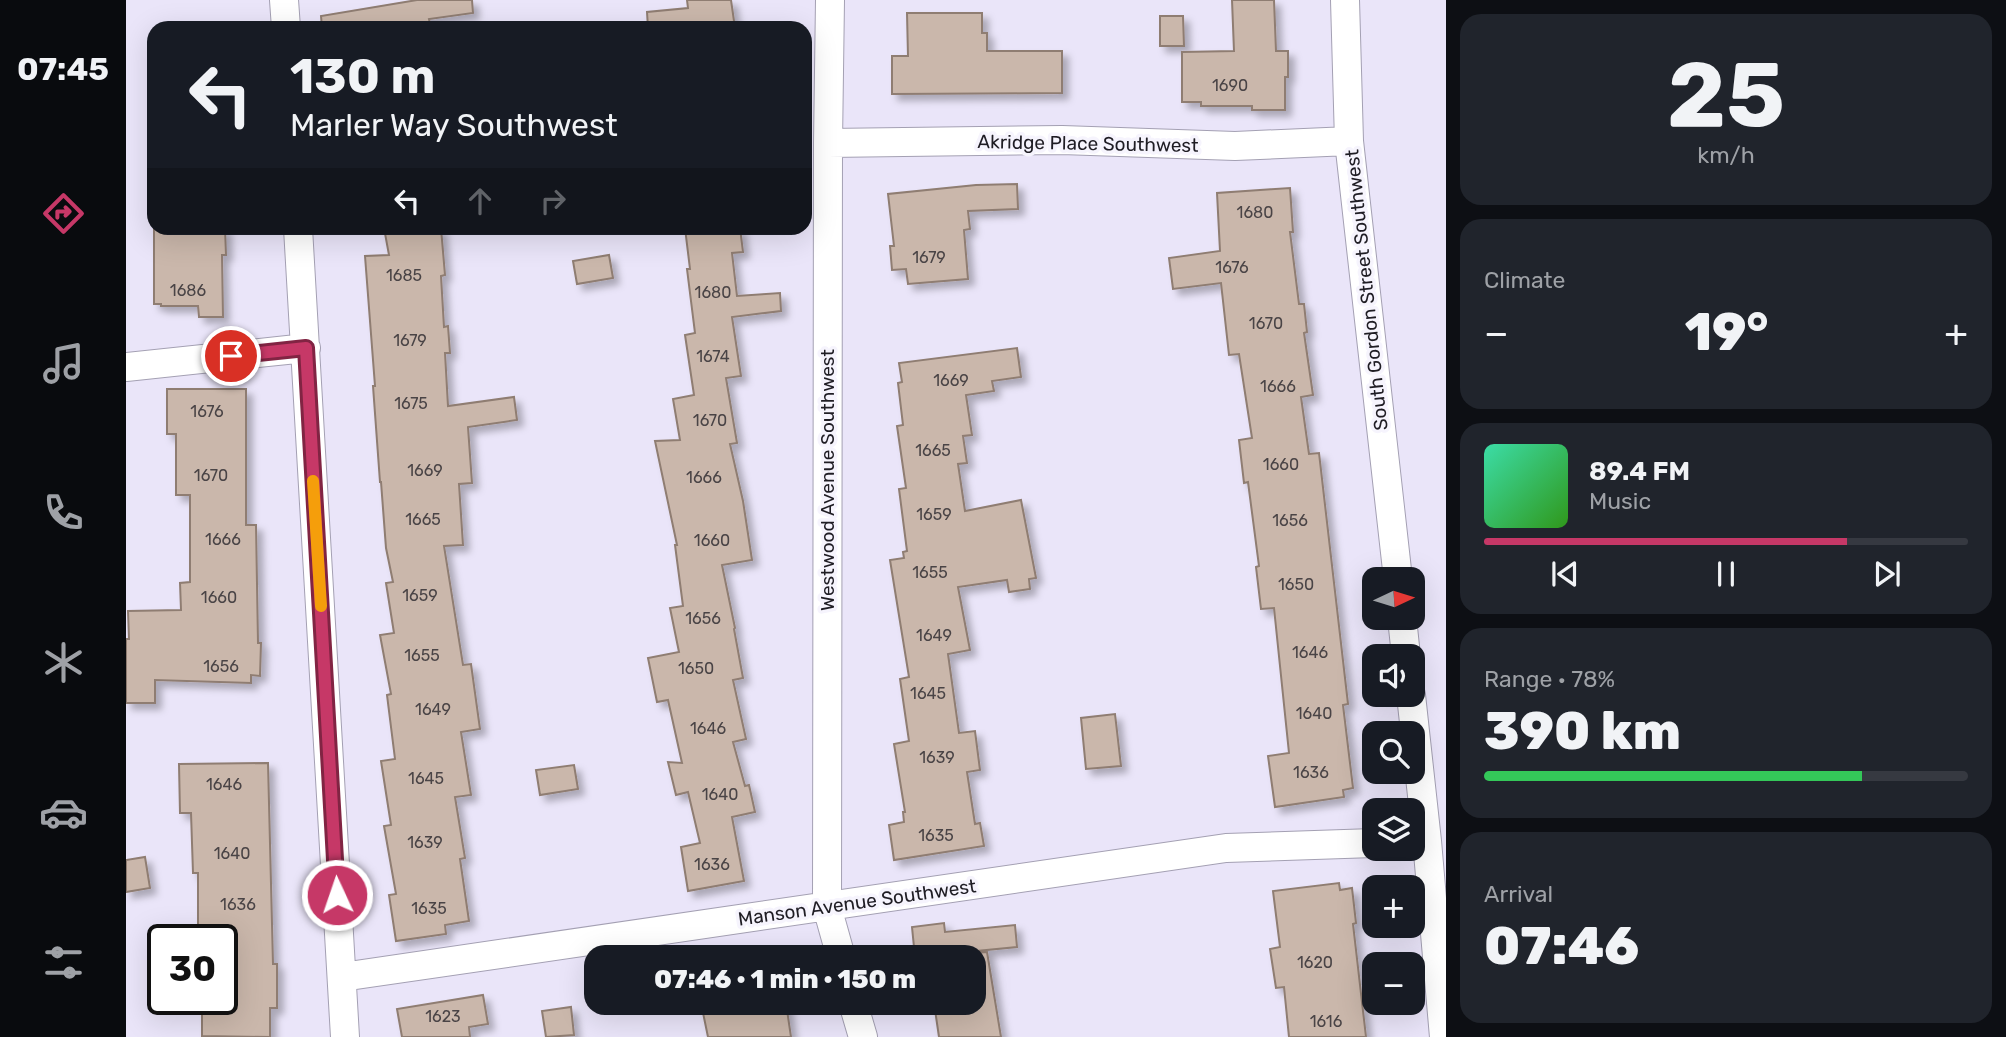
<!DOCTYPE html>
<html lang="en">
<head>
<meta charset="utf-8">
<style>
  body { margin:0; font-family:Rubik,sans-serif; background:#20242c; color:#f1f3f6; height:100vh; display:flex; flex-direction:column; font-size:26px; white-space:nowrap }
  * { box-sizing:border-box; margin:0 }
  p { font-size:23px; color:#9ea1a6 }
  .icon { flex:none; width:38px; height:38px; fill:none; stroke:currentColor; stroke-width:2; stroke-linecap:round; stroke-linejoin:round }
  .map { position:relative; flex:1; overflow:hidden }
  .side { display:flex; flex-direction:column; gap:14px; padding:14px; background:#0d0f14; width:560px }
  .side>* { flex:none }
  .banner { position:absolute; left:21px; top:21px; width:665px; height:214px; border-radius:21px; box-shadow:0 7px 28px #0002; background:#171b24; color:#f1f3f6; overflow:hidden }
  .needle { width:46px; rotate:86deg }
  .buttons { position:absolute; left:1236px; top:567px; display:grid; gap:14px }
  .buttons a { display:grid; place-items:center; width:63px; height:63px; border-radius:14px; background:#171b24; box-shadow:0 7px 28px #0002; font-size:35px }
  .speed { position:absolute; left:21px; top:924px; display:flex; gap:14px; font-size:35px; font-weight:700; text-align:center }
  .speed>* { display:grid; place-content:center; width:91px; height:91px; border-radius:50%; background:#171b24; box-shadow:0 7px 28px #0002; line-height:1 }
  .speed .limit { border:4px solid #111; border-radius:10px; background:#fff; color:#111 }
  .pin { position:absolute; display:grid; place-items:center; width:60px; height:60px; color:#fff; margin:-30px; border:4px solid #fff; border-radius:50%; box-shadow:0 2px 7px #0007 }
  .me { position:absolute; width:77px; margin:-38px; rotate:357deg; stroke-linejoin:round; filter:drop-shadow(0 0 5px #0008) }
  .turn { display:flex; align-items:center; gap:24px; height:147px; padding:0 28px; font-size:32px }
  .turn .icon { width:91px; height:91px; stroke-width:2.5 }
  .turn b { display:block; font-size:49px; line-height:60px }
  .lanes { display:flex; align-items:center; height:66px; padding:0 28px; background:#0003; justify-content:center; gap:35px; direction:ltr }
  .lanes .off { opacity:.35 }
  .big { font-size:52px; font-weight:800; line-height:1.1 }
  .side .card { flex:1; display:flex; flex-direction:column; justify-content:center; gap:10px; min-width:0; padding:0 24px; border-radius:21px; background:#20242c }
  .side .dial { align-items:center; gap:0 }
  .dial b { font-size:91px; line-height:1 }
  .song { display:flex; align-items:center; gap:21px }
  .cover { width:84px; height:84px; border-radius:10px; background:linear-gradient(135deg,hsl(160 70% 55%),hsl(110 70% 35%)) }
  .played { height:7px; border-radius:4px; background:linear-gradient(90deg,#c63867 75%,#363941 75%) }
  .keys { display:flex; justify-content:space-around; direction:ltr }
  .heat { display:flex; justify-content:space-between; align-items:center; font-size:38px; direction:ltr }
  .charge { height:10px; border-radius:5px; background:linear-gradient(90deg,#34c759 78%,#363941 0) }
  .trip { position:absolute; left:458px; top:945px; width:402px; height:70px; border-radius:21px; background:#171b24; box-shadow:0 7px 28px #0002; font-weight:800; line-height:70px; text-align:center }
  main { display:flex; flex:1; min-height:0 }
  .tabs { display:flex; flex-direction:column; width:126px; justify-content:space-around; align-items:center; background:#090b0e; color:#9ea1a6 }
  .tabs .icon { width:49px; height:49px }
  .tabs .on { color:#c63867 }
  .tabs b { font-size:32px; color:#f1f3f6 }
  .map>svg:first-child { display:block }
  .building { fill:#cab7ab; stroke:#8f7d72; stroke-width:2; filter:url(#shadow) }
  .lines { fill:none; stroke-linecap:round; stroke-linejoin:round }
  .minor-casing { stroke:#a4a0b3; stroke-width:30 }
  .minor { stroke:#fff; stroke-width:28 }
  .route-casing { stroke:#812443; stroke-width:18 }
  .route { stroke:#c63867; stroke-width:12 }
  .slow { stroke:#f59e0b; stroke-width:12 }
  .labels { text-anchor:middle; stroke-width:7; stroke-linejoin:round; paint-order:stroke }
  .number-label { font-size:16px; fill:#4a4446 }
  .street-label { font-size:19px; fill:#1f1d24; stroke:#f6f4fd }
</style>
</head>
<body>
<main>
<nav class="tabs">
<b>07:45</b>
<svg class="icon on" aria-label="directions" viewBox="0 0 24 24"><path d="M12 3l9 9-9 9-9-9zM9 14v-3h6M13 9l2 2-2 2"/></svg>
<svg class="icon" aria-label="music" viewBox="0 0 24 24"><path d="M9 18V5l10-2v13"/><circle cx="6" cy="18" r="3"/><circle cx="16" cy="16" r="3"/></svg>
<svg class="icon" aria-label="phone" viewBox="0 0 24 24"><path d="M5 4h4l2 5-3 2q2 4 5 5l2-3 5 2v4C11 20 4 13 5 4z"/></svg>
<svg class="icon" aria-label="climate" viewBox="0 0 24 24"><path d="M12 3v18M4 7l16 10M4 17L20 7"/></svg>
<svg class="icon" aria-label="car" viewBox="0 0 24 24"><path d="M5 17H2v-5l4-1 3-4h7l3 4 3 1v5h-3M9 17h6M6 11h13"/><circle cx="7" cy="17" r="2"/><circle cx="17" cy="17" r="2"/></svg>
<svg class="icon" aria-label="filters" viewBox="0 0 24 24"><path d="M4 7h16M4 17h16"/><circle cx="9" cy="7" r="2"/><circle cx="15" cy="17" r="2"/></svg>
</nav>
<div class="map">
<svg width="1320" height="1037" viewBox="0 0 1320 1037">
  <defs>
    <filter id="shadow"><feDropShadow dx="6" dy="6" stdDeviation="3.5" flood-color="#0004"/></filter>
  </defs>
  <rect width="100%" height="100%" fill="#eae5f9"/>
  <path class="building" d="M291,0H346L347,13L303,19L305,28H196L195,16Z
    M561,0H605L609,28H522L521,12L562,8Z
    M1106,0H1148L1150,51H1162V77H1159V110H1126V106H1075V102H1056V52L1108,51Z
    M781,13H856V33H861V51H936V93L766,94V56H782Z
    M1034,16H1057L1058,46H1034Z
    M891,184L892,209L842,211L844,229L838,230L842,279L782,284L780,269L766,270L764,246H768L762,194L850,185Z
    M1164,188L1167,232H1164L1173,304H1178L1181,332L1178,333L1187,395L1175,397L1183,454L1193,453L1222,704L1217,705L1227,788L1217,790L1218,797L1149,807L1142,756L1163,753L1148,608L1135,609L1130,567L1133,566L1122,482L1118,483L1113,440L1126,438L1113,354L1103,355L1095,283L1047,289L1043,258L1094,251L1091,193Z
    M28,228H99L100,255H96L97,317H73L72,306H35V304H28Z
    M258,228H315L319,275L315,276L318,327L322,326L324,353H319L322,406L388,397L391,420L342,427L346,483L333,484L337,545L318,546L337,665L345,664L354,729L335,732L345,795L329,797L339,858L334,859L343,921L319,925L320,934L270,941L263,895L270,894L258,826L265,825L255,761L269,759L261,695L265,694L254,635L268,633L260,583L267,582L260,548L255,482H254L247,386H249L239,256L263,255Z
    M559,228H614L617,252L606,253L611,296L654,293L655,311L606,317L615,376L600,378L611,443L604,444L617,501L626,560L596,565L609,628L608,629L617,678L607,680L620,739L607,742L619,786L623,785L629,812L606,817L618,881L562,891L555,847L574,843L562,792L550,795L542,762L556,763L542,700L531,702L522,658L553,652L544,608L557,606L549,545H551L529,441L554,440L547,399L568,395L559,335L569,333L561,269H564Z
    M483,255L487,278L451,284L447,261Z
    M891,348L895,377L866,381L868,391L840,395L846,435L837,436L841,463L832,464L839,511L895,500L910,578L903,579L904,589L883,592L881,580L832,587L844,650L822,654L833,733L849,731L854,770L841,772L849,824L854,823L858,846L768,860L763,825L778,822L777,812H779L768,744L783,741L774,679L783,677L764,560L778,558L777,552L781,551L773,489L780,488L771,426L777,425L772,383L776,382L773,363Z
    M41,389H120V525H130L132,643H135L134,676L125,675V683L29,680V703H0V639H3L2,611L55,610L54,583L64,582V495H50V434H41Z
    M989,714L995,766L960,769L955,718Z
    M142,763L147,964H151V1008H144V1037L76,1036V999H96V934H72V873H67L65,813H54L53,764Z
    M448,765L452,789L414,795L410,770Z
    M19,857L24,888L0,892V860Z
    M1213,883L1214,890L1226,888L1230,923L1227,924L1240,1037H1163L1158,987L1150,988L1144,949L1154,947L1147,891Z
    M818,923L819,932L889,925L891,947L789,957L786,927Z
    M861,952L875,1037H813L808,1003H849V953Z
    M357,995L362,1024L343,1027L344,1037H276L271,1009Z
    M575,1003H660L665,1037H582Z
    M445,1007L448,1035L420,1037L416,1011Z"/>
  <g class="lines">
    <defs>
      <path id="minor" d="M158,0L160,28
        M704,0L702,143L701,907L715,957
        M1219,0L1223,141L1272,579
        M702,143L936,140L1109,146L1223,141
        M172,228L219,1037
        M0,367L180,348
        M1276,618L1280,656
        M1285,695L1301,841L1318,1037
        M216,977L1100,848L1248,843
        M727,1003L737,1037"/>
    </defs>
    <use href="#minor" class="minor-casing"/>
    <use href="#minor" class="minor"/>
  </g>
  <g class="lines">
    <defs>
      <path id="route" d="M105,356L180,348L211,895"/>
    </defs>
    <use href="#route" class="route-casing"/>
    <use href="#route" class="route"/>
    <path class="slow" d="M187,481L195,606"/>
  </g>
  <g class="labels">
    <g class="number-label">
      <text x="1104" y="91">1690</text>
      <text x="1129" y="218">1680</text>
      <text x="803" y="263">1679</text>
      <text x="1106" y="273">1676</text>
      <text x="278" y="281">1685</text>
      <text x="62" y="296">1686</text>
      <text x="587" y="298">1680</text>
      <text x="1140" y="329">1670</text>
      <text x="284" y="346">1679</text>
      <text x="587" y="362">1674</text>
      <text x="825" y="386">1669</text>
      <text x="1152" y="392">1666</text>
      <text x="285" y="409">1675</text>
      <text x="81" y="417">1676</text>
      <text x="584" y="426">1670</text>
      <text x="807" y="456">1665</text>
      <text x="1155" y="470">1660</text>
      <text x="299" y="476">1669</text>
      <text x="85" y="481">1670</text>
      <text x="578" y="483">1666</text>
      <text x="808" y="520">1659</text>
      <text x="297" y="525">1665</text>
      <text x="1164" y="526">1656</text>
      <text x="97" y="545">1666</text>
      <text x="586" y="546">1660</text>
      <text x="804" y="578">1655</text>
      <text x="1170" y="590">1650</text>
      <text x="294" y="601">1659</text>
      <text x="93" y="603">1660</text>
      <text x="577" y="624">1656</text>
      <text x="808" y="641">1649</text>
      <text x="1184" y="658">1646</text>
      <text x="296" y="661">1655</text>
      <text x="95" y="672">1656</text>
      <text x="570" y="674">1650</text>
      <text x="802" y="699">1645</text>
      <text x="307" y="715">1649</text>
      <text x="1188" y="719">1640</text>
      <text x="582" y="734">1646</text>
      <text x="811" y="763">1639</text>
      <text x="1185" y="778">1636</text>
      <text x="300" y="784">1645</text>
      <text x="98" y="790">1646</text>
      <text x="594" y="800">1640</text>
      <text x="810" y="841">1635</text>
      <text x="299" y="848">1639</text>
      <text x="106" y="859">1640</text>
      <text x="586" y="870">1636</text>
      <text x="112" y="910">1636</text>
      <text x="303" y="914">1635</text>
      <text x="1189" y="968">1620</text>
      <text x="317" y="1022">1623</text>
      <text x="1200" y="1027">1616</text>
    </g>
    <g class="street-label">
      <text transform="translate(962 143) rotate(1)" y="7">Akridge Place Southwest</text>
      <text transform="translate(1240 290) rotate(-96)" y="7">South Gordon Street Southwest</text>
      <text transform="translate(701 480) rotate(-90)" y="7">Westwood Avenue Southwest</text>
      <text transform="translate(731 902) rotate(-8)" y="7">Manson Avenue Southwest</text>
    </g>
  </g>
</svg>
<div class="buttons">
<a><svg class="needle" viewBox="-14 -14 28 28"><path d="M0-13l5 13h-10z" fill="#e53935"/><path d="M0 13l5-13h-10z" fill="#9ea1a6"/></svg></a>
<a><svg class="icon" aria-label="sound" viewBox="0 0 24 24"><path d="M4 9h4l5-4v14l-5-4H4zM17 9q2 3 0 6"/></svg></a>
<a><svg class="icon" aria-label="search" viewBox="0 0 24 24"><circle cx="10" cy="10" r="6"/><path d="M15 15l6 6"/></svg></a>
<a><svg class="icon" aria-label="layers" viewBox="0 0 24 24"><path d="M12 4l9 5-9 5-9-5zM3 14l9 5 9-5"/></svg></a>
<a>+</a>
<a>−</a>
</div>
<div class="speed"><div class="limit">30</div></div>
<div class="pin" style="left:105px;top:356px;background:#d93025"><svg class="icon" aria-label="arrive" viewBox="0 0 24 24"><path d="M6 21V4h12l-3 4 3 4H6"/></svg></div>
<svg class="me" style="left:211px;top:895px" viewBox="-20 -20 40 40"><circle r="17" fill="#c63867" stroke="#fff" stroke-width="3"/><path d="M0-11L8 9 0 5-8 9z" fill="#fff"/></svg>
<div class="trip">07:46 · 1 min · 150 m</div>
<div class="banner">
<div class="turn"><svg class="icon" aria-label="left" viewBox="0 0 24 24"><path d="M17 20v-9H6M10 6l-5 5 5 5"/></svg><div><b>130 m</b>Marler Way Southwest</div></div>
<div class="lanes"><svg class="icon" aria-label="left" viewBox="0 0 24 24"><path d="M17 20v-9H6M10 6l-5 5 5 5"/></svg><svg class="icon off" aria-label="ahead" viewBox="0 0 24 24"><path d="M12 20V5M6 11l6-6 6 6"/></svg><svg class="icon off" aria-label="right" viewBox="0 0 24 24"><path d="M7 20v-9h11M14 6l5 5-5 5"/></svg></div>
</div>
</div>
<section class="side">
<div class="card dial"><b>25</b><p>km/h</p></div>
<div class="card"><p>Climate</p>
<div class="heat"><a>−</a><b class="big">19°</b><a>+</a></div>
</div>
<div class="card">
<div class="song"><i class="cover"></i><div><b>89.4 FM</b><p>Music</p></div></div>
<div class="played"></div>
<div class="keys"><svg class="icon" aria-label="previous" viewBox="0 0 24 24"><path d="M18 5L8 12l10 7zM5 5v14"/></svg><svg class="icon" aria-label="pause" viewBox="0 0 24 24"><path d="M8 5v14M16 5v14"/></svg><svg class="icon" aria-label="next" viewBox="0 0 24 24"><path d="M6 5l10 7-10 7zM19 5v14"/></svg></div>
</div>
<div class="card"><p>Range · 78%</p><b class="big">390 km</b><div class="charge"></div></div>
<div class="card"><p>Arrival</p><b class="big">07:46</b></div>
</section>
</main>
</body>
</html>
